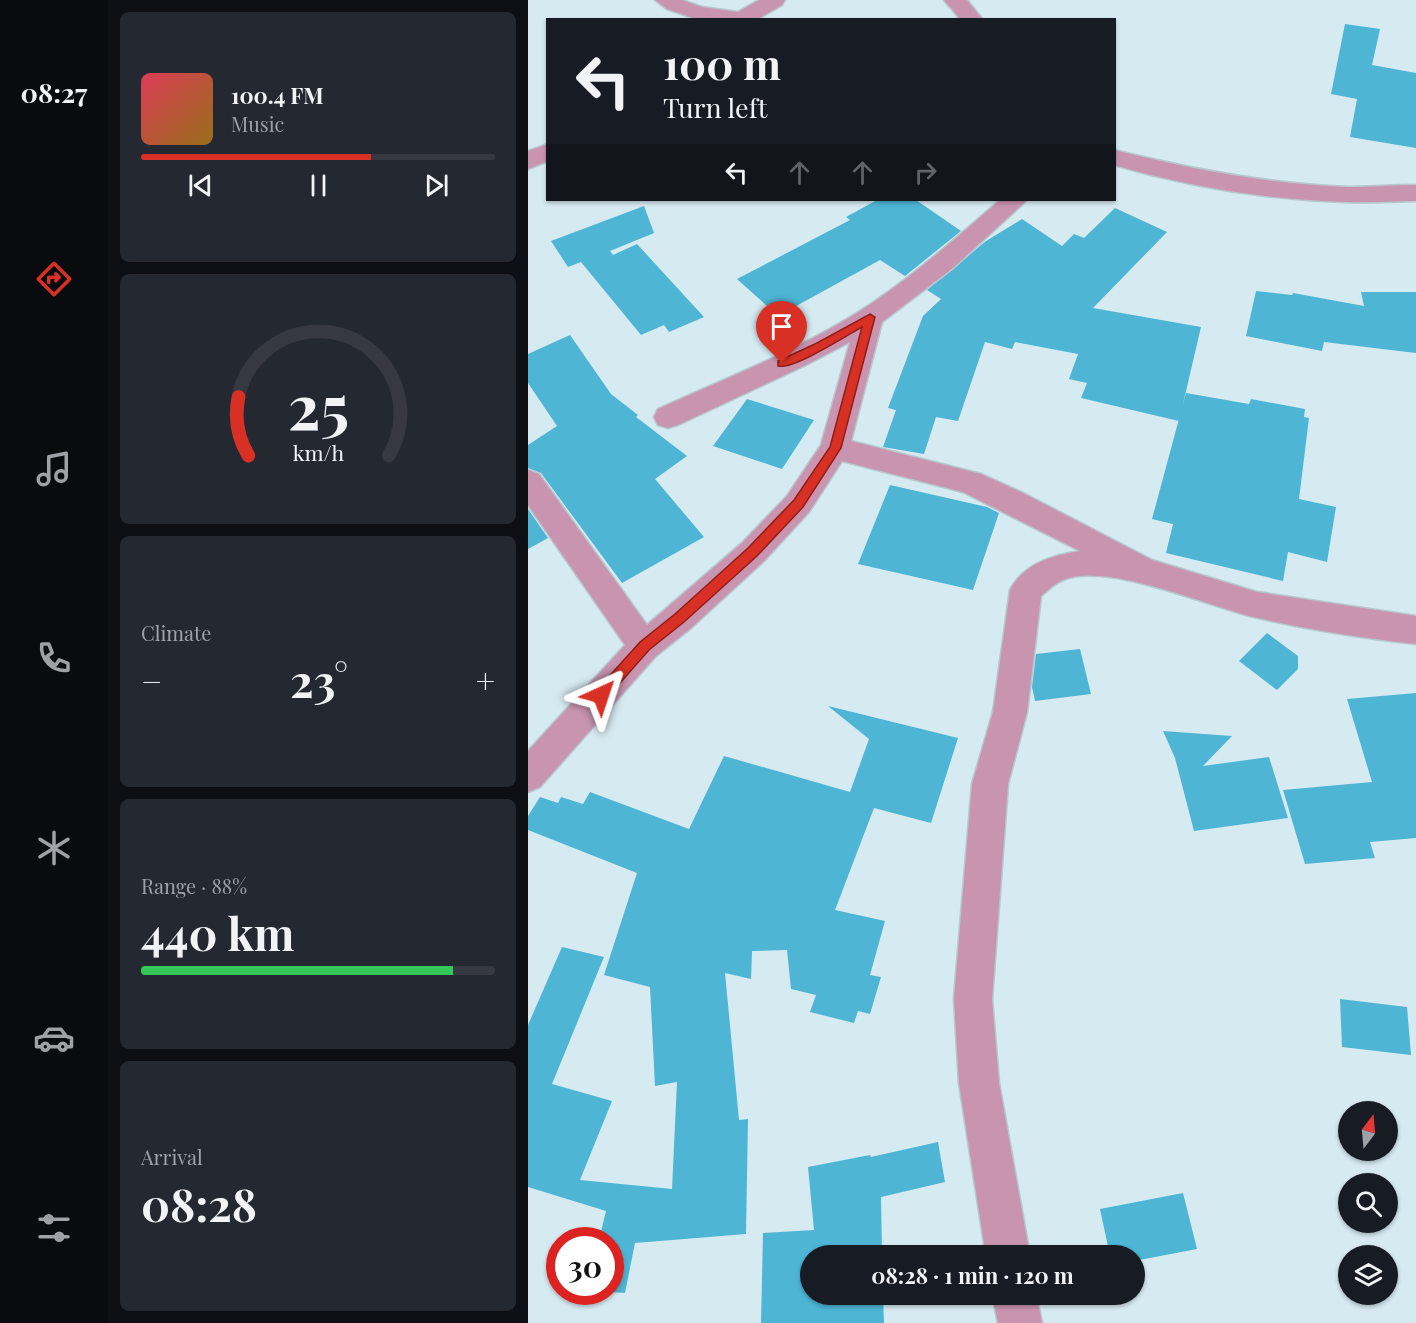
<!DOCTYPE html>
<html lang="en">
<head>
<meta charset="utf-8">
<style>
  body { margin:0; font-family:"Playfair Display",serif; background:#242831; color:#f1f3f6; height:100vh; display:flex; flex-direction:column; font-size:22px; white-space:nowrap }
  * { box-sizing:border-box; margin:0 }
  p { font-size:20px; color:#9ea1a6 }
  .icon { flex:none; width:33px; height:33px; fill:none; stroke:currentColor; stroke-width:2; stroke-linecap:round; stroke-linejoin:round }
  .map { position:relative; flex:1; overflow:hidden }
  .details { display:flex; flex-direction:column; gap:12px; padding:12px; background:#0d0f14; width:420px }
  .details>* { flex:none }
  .banner { position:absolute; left:18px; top:18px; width:570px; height:183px; border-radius:0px; box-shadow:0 2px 4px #0004; background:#171b24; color:#f1f3f6; overflow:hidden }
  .needle { width:39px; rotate:16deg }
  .buttons { position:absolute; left:810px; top:1101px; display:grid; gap:12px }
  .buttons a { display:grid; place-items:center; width:60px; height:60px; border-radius:50%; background:#171b24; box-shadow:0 2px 4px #0004; font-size:30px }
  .speed { position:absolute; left:18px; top:1227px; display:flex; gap:12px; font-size:30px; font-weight:700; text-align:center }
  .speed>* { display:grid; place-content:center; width:78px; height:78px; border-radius:50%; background:#171b24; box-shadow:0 2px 4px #0004; line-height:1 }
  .speed .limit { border:9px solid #d22; background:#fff; color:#111 }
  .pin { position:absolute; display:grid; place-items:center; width:51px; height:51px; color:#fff; margin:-62px -26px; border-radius:50% 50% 50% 0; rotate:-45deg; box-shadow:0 0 6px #0007 }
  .pin .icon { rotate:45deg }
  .me { position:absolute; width:66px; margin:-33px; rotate:42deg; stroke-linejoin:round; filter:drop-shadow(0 0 4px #0008) }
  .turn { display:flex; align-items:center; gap:21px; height:126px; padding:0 18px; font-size:27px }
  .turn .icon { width:78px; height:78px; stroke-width:2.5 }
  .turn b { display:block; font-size:42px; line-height:51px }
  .lanes { display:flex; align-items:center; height:57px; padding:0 18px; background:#0003; justify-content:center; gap:30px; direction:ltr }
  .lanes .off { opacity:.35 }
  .big { font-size:45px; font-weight:700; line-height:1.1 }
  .details .card { flex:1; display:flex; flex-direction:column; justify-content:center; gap:9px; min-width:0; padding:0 21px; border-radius:9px; background:#242831 }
  .details .dial { align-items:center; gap:0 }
  .dial svg { height:156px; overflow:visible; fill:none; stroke:#363941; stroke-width:7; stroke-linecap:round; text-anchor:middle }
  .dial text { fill:#f1f3f6; stroke:none }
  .song { display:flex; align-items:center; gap:18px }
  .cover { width:72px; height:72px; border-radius:9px; background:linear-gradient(135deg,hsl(350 70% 55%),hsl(40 70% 35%)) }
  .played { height:6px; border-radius:3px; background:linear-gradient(90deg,#d93025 65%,#363941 65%) }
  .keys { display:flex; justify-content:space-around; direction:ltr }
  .heat { display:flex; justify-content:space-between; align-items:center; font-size:33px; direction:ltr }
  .charge { height:9px; border-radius:4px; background:linear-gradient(90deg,#34c759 88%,#363941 0) }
  .trip { position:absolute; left:272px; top:1245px; width:345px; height:60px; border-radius:30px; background:#171b24; box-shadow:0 2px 4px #0004; font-weight:700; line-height:60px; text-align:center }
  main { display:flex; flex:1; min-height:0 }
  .tabs { display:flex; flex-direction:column; width:108px; justify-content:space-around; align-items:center; background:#090b0e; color:#9ea1a6 }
  .tabs .icon { width:42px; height:42px }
  .tabs .active { color:#d93025 }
  .tabs b { font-size:27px; color:#f1f3f6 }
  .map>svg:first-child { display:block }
  .building { fill:#4eb5d5 }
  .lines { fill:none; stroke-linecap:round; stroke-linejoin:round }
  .minor-casing { stroke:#b6c8ce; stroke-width:3 }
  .minor { fill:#c994b0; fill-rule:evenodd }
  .route { fill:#d93025; stroke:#8d1f18; stroke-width:1.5 }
</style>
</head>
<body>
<main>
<nav class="tabs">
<b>08:27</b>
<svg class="icon active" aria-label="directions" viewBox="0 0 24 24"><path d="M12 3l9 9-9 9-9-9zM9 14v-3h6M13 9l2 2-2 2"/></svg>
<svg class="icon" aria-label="music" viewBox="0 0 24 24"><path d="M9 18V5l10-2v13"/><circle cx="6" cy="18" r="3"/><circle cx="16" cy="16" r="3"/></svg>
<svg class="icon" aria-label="phone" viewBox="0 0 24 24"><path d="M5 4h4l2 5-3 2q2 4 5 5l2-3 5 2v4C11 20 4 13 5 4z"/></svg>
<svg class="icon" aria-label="climate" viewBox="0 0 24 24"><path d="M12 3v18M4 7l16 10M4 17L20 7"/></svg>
<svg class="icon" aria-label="car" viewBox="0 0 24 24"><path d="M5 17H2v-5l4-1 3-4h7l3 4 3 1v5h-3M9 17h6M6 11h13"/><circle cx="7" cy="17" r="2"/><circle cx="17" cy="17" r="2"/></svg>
<svg class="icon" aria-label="filters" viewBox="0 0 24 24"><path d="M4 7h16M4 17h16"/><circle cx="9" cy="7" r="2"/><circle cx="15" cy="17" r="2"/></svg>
</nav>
<section class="details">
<div class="card">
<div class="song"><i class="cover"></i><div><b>100.4 FM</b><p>Music</p></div></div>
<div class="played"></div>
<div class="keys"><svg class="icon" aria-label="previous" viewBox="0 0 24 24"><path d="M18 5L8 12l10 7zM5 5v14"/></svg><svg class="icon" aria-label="pause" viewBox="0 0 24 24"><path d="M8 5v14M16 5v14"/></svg><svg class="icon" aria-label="next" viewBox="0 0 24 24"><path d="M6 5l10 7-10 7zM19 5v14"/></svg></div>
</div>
<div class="card dial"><svg viewBox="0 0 100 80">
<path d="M14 69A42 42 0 1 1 86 69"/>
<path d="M14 69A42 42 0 0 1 9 39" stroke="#d93025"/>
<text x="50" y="56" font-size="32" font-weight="700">25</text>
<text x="50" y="72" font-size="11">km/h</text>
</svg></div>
<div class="card"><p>Climate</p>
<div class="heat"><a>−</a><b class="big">23°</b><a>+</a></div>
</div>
<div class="card"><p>Range · 88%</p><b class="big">440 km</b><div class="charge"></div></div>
<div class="card"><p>Arrival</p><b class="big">08:28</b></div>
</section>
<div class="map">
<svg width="888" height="1323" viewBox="0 0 888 1323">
  <rect width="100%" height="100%" fill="#d6eaf1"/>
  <path class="building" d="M817,24L852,29L844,65L888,73V148L822,137L829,99L803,94Z
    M349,200H388L433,231L377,276L352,260L250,316L209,279L322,220L318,217Z
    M116,206L126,233L82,251L85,255L109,244L176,317L141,332L136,325L113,335L53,262L40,267L23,241Z
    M587,208L639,232L565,308L673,327L651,421L553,398L559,383L541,379L550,354L487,342L484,349L457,342L430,421L408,417L396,454L355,447L368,410L360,408L395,316L413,299L399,290L458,241L494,219L534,246L546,234L556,238Z
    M728,291L764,295L765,293L836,306L833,292H888V353L796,342L794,351L718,336Z
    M42,335L83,394L110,415L108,417L159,456L127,479L176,537L94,583L13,473L0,468V445L29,426L0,383V354Z
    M658,393L721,404L723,399L777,409L776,417L781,418L771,499L808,507L799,562L760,552L755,581L638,553L645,524L624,519Z
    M219,399L286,420L254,469L185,446Z
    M362,485L459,507L471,513L445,590L330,564Z
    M0,509L20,538L0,549Z
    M739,633L770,656V669L749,690L711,661Z
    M552,649L563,694L507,701L504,687L508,654Z
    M888,693V838L842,842L847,858L777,864L755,790L844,782L819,699Z
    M300,706L430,738L403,823L346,808L307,910L357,921L342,975L353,977L342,1014L330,1011L326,1023L282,1012L288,995L263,989L259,950L224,951L223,979L197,973L211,1120L220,1119L218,1234L107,1243L97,1293L81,1292L82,1240H71L78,1211L0,1187V1025L34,947L76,957L24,1084L84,1101L52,1180L144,1189L149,1082L127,1086L122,987L76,975L109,873L0,830V816L12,797L30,803L33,797L55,804L62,792L161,829L196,756L322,792L341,739Z
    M635,731L704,736L675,766L741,757L760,818L666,831L647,758Z
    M812,999L879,1007L883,1055L814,1047Z
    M410,1142L417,1182L353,1197L354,1256H282V1294H355L356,1323H233L235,1233L286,1230L280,1167L342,1155L343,1157Z
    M655,1193L669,1249L606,1261V1256H582L572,1209Z"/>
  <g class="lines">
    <defs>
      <path id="minor" d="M127,0H154L174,7L210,12L231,0H257L254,5L228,20H171L139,9Z
        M416,0H439L455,20H433Z
        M20,144V161L0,169V151Z
        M586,150C663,169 740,184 819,187C842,187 865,185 888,185V201C865,201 842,203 819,202C740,200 662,187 586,165Z
        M472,200H499L425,268L354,322L323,441L453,474L495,493L624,560L729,592L888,616V644C835,638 782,630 730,618C683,608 580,561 535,580C527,583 520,590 513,596L499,712L480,784L464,999L471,1083L502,1256H458L431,1083L426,999L444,784L465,712L482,590C495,564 525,555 552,551L435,492L314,461L281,512L236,561L163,628L128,656L12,787L0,792V751L97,645L0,505V470L11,474L119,625L214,543L259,496L293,445L322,342L278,365L150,425L140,428L130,425L126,417L130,409C198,378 269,351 332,311C382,279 427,239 472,200Z
        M464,1294H508L514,1323H470Z"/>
    </defs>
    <use href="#minor" class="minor-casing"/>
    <use href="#minor" class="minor"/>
  </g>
  <path class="route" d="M342,314L347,317L313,448L275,507L229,556L156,622L121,650L78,699H68L66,695L68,691L112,642L147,614L220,548L266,500L302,447L334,327C318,336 265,370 250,366V361L289,343Z"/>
</svg>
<div class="buttons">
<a><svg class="needle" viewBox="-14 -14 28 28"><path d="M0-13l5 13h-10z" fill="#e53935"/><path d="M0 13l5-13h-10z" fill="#9ea1a6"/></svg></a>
<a><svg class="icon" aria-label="search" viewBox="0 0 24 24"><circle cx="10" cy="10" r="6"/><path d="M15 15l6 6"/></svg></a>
<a><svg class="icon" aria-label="layers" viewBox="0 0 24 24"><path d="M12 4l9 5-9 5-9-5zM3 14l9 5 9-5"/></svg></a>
</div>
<div class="speed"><div class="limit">30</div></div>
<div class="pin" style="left:254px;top:363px;background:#d93025"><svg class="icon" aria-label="arrive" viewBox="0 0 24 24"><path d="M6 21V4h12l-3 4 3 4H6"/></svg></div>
<svg class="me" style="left:73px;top:695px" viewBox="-20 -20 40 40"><path d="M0-17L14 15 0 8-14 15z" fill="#d93025" stroke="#fff" stroke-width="4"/></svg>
<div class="trip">08:28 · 1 min · 120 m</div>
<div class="banner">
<div class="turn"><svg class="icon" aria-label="left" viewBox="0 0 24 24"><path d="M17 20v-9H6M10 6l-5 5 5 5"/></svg><div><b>100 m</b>Turn left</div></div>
<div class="lanes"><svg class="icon" aria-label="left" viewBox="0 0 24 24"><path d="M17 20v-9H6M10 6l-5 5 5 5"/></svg><svg class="icon off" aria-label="ahead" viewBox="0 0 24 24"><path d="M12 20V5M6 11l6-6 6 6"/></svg><svg class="icon off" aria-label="ahead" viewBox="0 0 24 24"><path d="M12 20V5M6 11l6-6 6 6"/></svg><svg class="icon off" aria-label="right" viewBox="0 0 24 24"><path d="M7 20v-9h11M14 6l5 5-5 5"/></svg></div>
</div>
</div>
</main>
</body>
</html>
